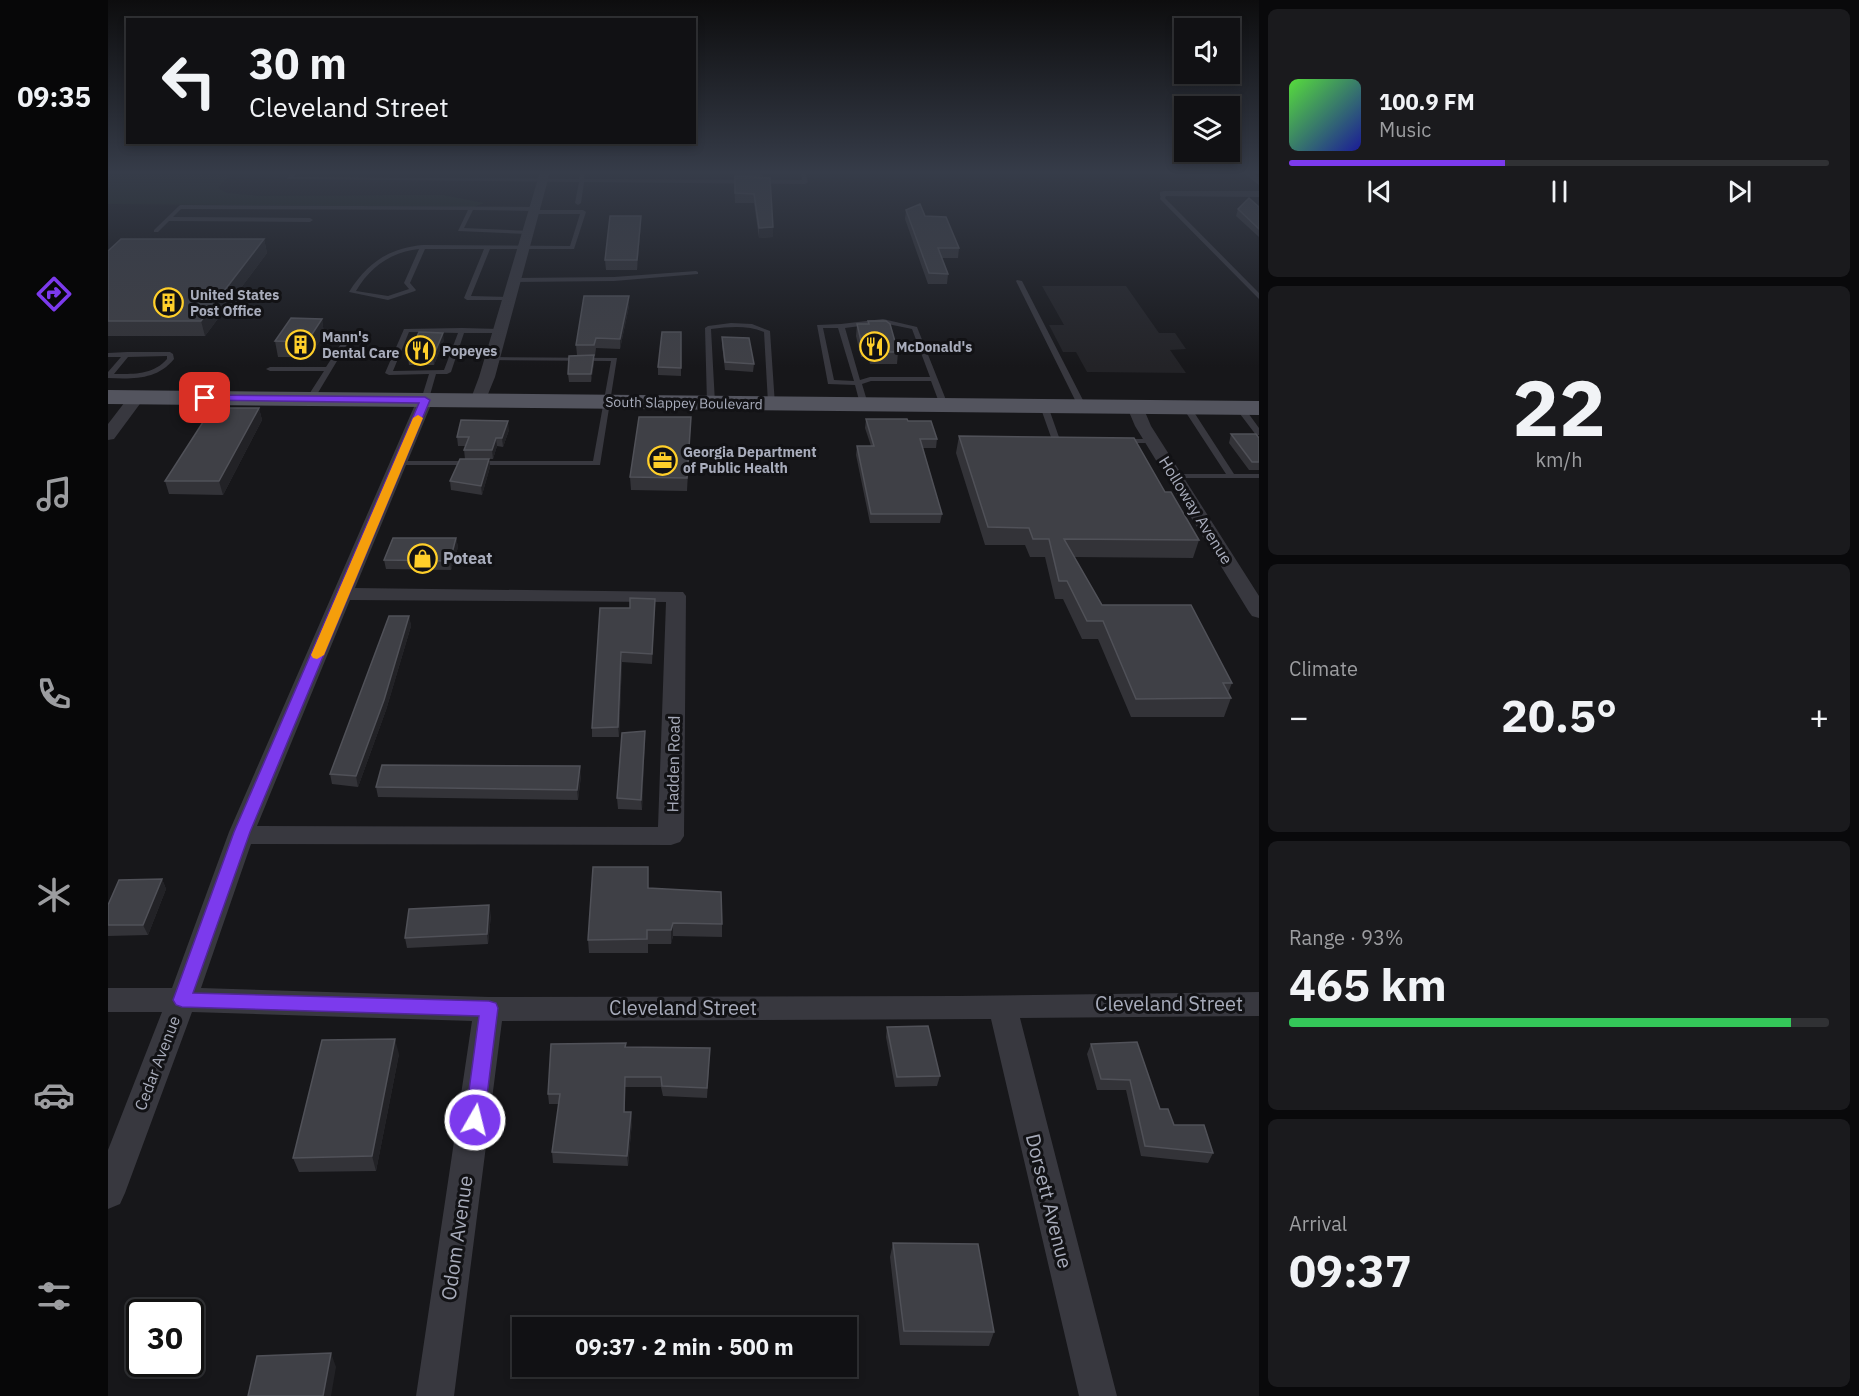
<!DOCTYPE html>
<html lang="en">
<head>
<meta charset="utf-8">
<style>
  body { margin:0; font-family:"IBM Plex Sans",sans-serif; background:#1a1a1d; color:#f1f3f6; height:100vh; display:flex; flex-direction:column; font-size:22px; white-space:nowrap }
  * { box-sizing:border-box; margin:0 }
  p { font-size:20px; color:#9c9da0 }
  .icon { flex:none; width:33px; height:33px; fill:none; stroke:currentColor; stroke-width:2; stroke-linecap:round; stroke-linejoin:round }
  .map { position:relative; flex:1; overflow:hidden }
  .details { display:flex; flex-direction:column; gap:9px; padding:9px; background:#09090b; width:600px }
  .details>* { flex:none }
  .hud { position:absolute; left:18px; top:18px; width:570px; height:126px; border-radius:0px; box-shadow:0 3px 9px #0003,0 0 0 2px #303134; background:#111114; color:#f1f3f6; overflow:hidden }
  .tools { position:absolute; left:1066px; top:18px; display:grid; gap:12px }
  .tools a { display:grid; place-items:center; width:66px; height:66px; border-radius:0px; background:#111114; box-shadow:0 3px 9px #0003,0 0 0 2px #303134; font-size:30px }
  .speed { position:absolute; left:18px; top:1299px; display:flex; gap:12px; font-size:30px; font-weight:700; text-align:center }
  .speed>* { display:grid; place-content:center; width:78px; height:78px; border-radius:50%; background:#111114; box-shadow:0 3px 9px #0003,0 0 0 2px #303134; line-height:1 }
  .speed .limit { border:3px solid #111; border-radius:9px; background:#fff; color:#111 }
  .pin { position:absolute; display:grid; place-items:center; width:51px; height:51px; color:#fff; margin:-26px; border-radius:12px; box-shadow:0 3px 9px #0006 }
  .me { position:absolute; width:66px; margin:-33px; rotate:8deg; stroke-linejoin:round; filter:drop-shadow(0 0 4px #0008) }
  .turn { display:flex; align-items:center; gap:21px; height:126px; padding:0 24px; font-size:27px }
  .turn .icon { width:78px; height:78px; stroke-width:2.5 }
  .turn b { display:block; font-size:42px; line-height:51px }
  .big { font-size:45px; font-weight:700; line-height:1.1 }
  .details .tile { flex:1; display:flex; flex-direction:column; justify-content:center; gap:9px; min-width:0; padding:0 21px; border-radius:9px; background:#1a1a1d }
  .details .dial { align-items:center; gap:0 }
  .dial b { font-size:78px; line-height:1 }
  .song { display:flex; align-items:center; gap:18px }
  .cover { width:72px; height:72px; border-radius:9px; background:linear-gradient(135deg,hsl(110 70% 55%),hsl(240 70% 35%)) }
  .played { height:6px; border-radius:3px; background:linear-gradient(90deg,#7c3aed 40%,#303134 40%) }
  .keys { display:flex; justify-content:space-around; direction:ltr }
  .heat { display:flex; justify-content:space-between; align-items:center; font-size:33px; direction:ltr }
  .charge { height:9px; border-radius:4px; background:linear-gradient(90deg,#34c759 93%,#303134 0) }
  .trip { position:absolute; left:404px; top:1317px; width:345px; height:60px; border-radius:0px; background:#111114; box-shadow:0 3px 9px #0003,0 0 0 2px #303134; font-weight:700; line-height:60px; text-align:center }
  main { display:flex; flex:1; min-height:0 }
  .tab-bar { display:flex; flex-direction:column; width:108px; justify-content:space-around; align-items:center; background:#070708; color:#9c9da0 }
  .tab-bar .icon { width:42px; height:42px }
  .tab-bar .on { color:#7c3aed }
  .tab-bar b { font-size:27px; color:#f1f3f6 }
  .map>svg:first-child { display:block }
  .built { fill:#232327 }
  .green { fill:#1c251f }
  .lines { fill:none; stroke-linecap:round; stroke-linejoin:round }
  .service { fill:#38383f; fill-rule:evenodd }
  .minor { fill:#38383f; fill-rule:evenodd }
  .primary { fill:#53545e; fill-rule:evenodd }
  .wall { fill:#333338 }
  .shaded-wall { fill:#222226 }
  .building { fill:#3f4046; stroke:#505158; stroke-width:1.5 }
  .route { fill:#7c3aed; stroke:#51269a; stroke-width:1.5 }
  .slow { fill:#f59e0b }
  .labels { text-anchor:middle; stroke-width:6; stroke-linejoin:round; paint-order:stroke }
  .far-poi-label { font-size:14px; font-weight:bold; fill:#a8acbb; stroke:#121215; text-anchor:start }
  .far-street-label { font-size:14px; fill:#a8acbb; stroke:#121215 }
  .street-label { font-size:16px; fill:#a8acbb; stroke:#121215 }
  .poi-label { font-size:16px; font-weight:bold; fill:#a8acbb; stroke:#121215; text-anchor:start }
  .near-street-label { font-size:20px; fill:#a8acbb; stroke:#121215 }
</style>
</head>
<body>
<main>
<nav class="tab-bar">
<b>09:35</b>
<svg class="icon on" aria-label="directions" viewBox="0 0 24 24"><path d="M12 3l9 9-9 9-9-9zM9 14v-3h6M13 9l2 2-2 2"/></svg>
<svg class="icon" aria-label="music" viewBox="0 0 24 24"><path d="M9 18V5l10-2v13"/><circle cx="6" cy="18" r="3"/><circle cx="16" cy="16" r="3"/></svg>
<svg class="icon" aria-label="phone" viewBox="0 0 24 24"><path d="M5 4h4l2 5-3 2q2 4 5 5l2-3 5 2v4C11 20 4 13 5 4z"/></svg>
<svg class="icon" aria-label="climate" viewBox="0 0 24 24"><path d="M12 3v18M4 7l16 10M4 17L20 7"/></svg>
<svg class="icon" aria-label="car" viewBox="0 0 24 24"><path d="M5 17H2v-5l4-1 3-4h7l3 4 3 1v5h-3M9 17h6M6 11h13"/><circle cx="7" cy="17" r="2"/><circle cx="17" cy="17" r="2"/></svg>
<svg class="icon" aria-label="filters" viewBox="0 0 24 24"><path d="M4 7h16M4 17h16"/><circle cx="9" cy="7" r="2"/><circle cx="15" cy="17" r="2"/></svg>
</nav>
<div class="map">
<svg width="1151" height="1396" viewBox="0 0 1151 1396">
  <rect width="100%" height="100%" fill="#17171a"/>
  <path class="built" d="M934,286H1018L1051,333H1067L1078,349L1062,350L1078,373L979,372L968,352H955L941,325H956Z"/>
  <path class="green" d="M0,172H124L110,188L119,193L150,196L335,195L376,203L366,207L0,204Z"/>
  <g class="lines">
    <path class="service" d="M184,172H189L185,177L471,179L473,172H477L476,179L694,180L693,172H697L700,182L697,184L476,182L473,203L470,205L467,203L471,182L179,179Z
      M1056,192L1059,194L1057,198L1151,293V299L1052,199L1053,194Z
      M72,205L427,207L430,209L428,210H475L478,212L466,249H382L363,296L401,297L404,299L403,300H359L356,298L376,249H317L302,283L308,290L307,291L280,300L241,292C259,263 281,248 315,245L462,246L472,214H426L423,212L425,211L365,210L356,228L422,231V233L420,234L350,231L360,210L73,209L65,217L202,218L205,220L202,222L61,221L50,232H46V230ZM311,249L296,283L301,289L280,296L248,291C262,267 283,252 311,249Z
      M588,271L590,272V274L506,281L407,282L404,280L407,278L506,277Z
      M909,280L914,281L978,406L977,408L970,406L908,281Z
      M775,319L809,327L840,405L839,407L832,405L823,381H763L754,384L760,404L756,406L752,404L747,385L720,384L709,325L733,324ZM775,323L804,329L822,377H762L752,380L737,328ZM715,328H730L746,381L726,380Z
      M623,323L644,324L662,331L667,405L660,403L656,332C638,325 622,327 603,329L607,403L603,405L599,403L597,328L600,326Z
      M354,328L392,329L395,331L392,333H356L343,372L339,374H328L320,402L313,400L321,374L281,375L277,373L296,329ZM301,332L350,333L336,370L285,371Z
      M241,334L244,336L205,401L198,399L216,371H162L158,369L162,367H218L238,336Z
      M19,352H62L65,354L66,359C49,380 25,379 0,378V372L13,357H0V353ZM59,356V359C45,375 26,374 6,374L20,357Z
      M384,357L509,358L492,465H288L287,463L291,461H485L503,361L382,360L381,359Z
      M933,404L940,406L952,440L951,442H945L944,440L932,406Z
      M1076,406H1082L1126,474H1151V478H1063L1062,476L1066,474H1118L1075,408Z
      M1129,406H1135L1151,428V435H1148L1129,410Z
      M1012,439H1045L1049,441L1045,443H1015L1011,441Z"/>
    <path class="minor" d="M432,172H442L387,377L376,404H364L362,401L371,377Z
      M1134,172H1145L1151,177V185Z
      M1056,191H1151V197L1052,196V192Z
      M29,392L37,397L6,439L0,440V424L23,394Z
      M317,395L325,400L247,588L575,592L578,596L576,836L572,842L563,845L143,844L93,988L381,997L851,996L1151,992V1016L912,1018L1009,1396H971L883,1019L394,1021L346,1396H308L364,1021L84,1012L17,1193L12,1204L0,1209V1150L54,1012H0V988H64L121,832L309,400ZM242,600L558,602L550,827L149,826Z
      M1027,402L1035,407L1043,426L1151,596V618L1144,616L1141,612L1027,426L1019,407Z"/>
    <path class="primary" d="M0,390L1151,401V415L0,404Z"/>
  </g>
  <path class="wall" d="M626,172H655V178L665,227V237L651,238L646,203H627Z
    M1151,207V237L1128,216L1130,209Z
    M798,210L817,216L851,248L850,258H834L840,274L839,284H820L797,219Z
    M533,224L529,270H498L497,260Z
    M156,239L159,253L97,336H0V251Z
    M521,296V306L512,349L488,348L487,356H486V363L483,382H461L460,374L478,356L469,355L468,345Z
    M214,319L216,334L202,357H170L167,341Z
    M760,321L790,352L789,364H762L760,357H753L748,336L749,324H760Z
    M573,332V376L550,375V367Z
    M614,337L646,364L645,372L617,370L614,345Z
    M336,340L326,365H301L300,357Z
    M151,408L154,420L115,495L61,494L57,481Z
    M583,417L579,491L523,490L522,477Z
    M758,419L800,421L829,439L828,448H815L834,514L832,523H762L748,455L749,446H763L757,428Z
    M401,430L395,447L389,446L385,459H381L382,467L374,495L343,490L342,481L357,459L356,450L358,446H350L349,437Z
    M1123,434L1151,438V470H1141L1121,443Z
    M851,436L1057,492L1091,540L1085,558L966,557L994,605L1124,683L1120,693L1123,698L1116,717H1023L990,639H974L955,599H947L937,557H922L917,545H877L848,453Z
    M348,538L350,547L343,570L278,569L276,560Z
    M547,599L544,664L514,662L511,737H484V728L522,608Z
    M301,616L303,626L278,710L250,787L224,784L222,774Z
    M537,731L534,810L510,809L509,798Z
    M473,776L470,800L270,797L268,787Z
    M54,879L58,889L40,935L0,936V905Z
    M540,888L614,924V937L565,936L563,944H540V953H481L480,940Z
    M383,915L380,944L299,948L297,938Z
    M779,1027L832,1076L829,1086L787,1087L778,1037Z
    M1029,1042L1052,1109L1066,1125L1105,1153L1100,1163L1033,1156L1018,1090H989L979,1054L983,1044Z
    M518,1047L602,1048L599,1098L555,1096L553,1087H517V1112H523L524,1122L520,1166L445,1163L444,1152L451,1104H441L440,1094Z
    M291,1054L268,1171L191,1172L185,1158Z
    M785,1243L886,1332L881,1346L792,1345L782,1257Z"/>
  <path class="shaded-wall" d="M533,216V224L529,270V260Z
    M665,227V237L651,238V228Z
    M156,239L159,253L97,336L93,321Z
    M521,296V306L512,349V339Z
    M214,319L216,334L202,357L199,342Z
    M335,333L336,340L326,365L325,357Z
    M486,355V363L483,382V374Z
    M151,408L154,420L115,495L111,481Z
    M400,421L401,430L395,447L394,438Z
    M388,438L389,446L385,459L384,450Z
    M381,459L382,467L374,495L373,486Z
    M348,538L350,547L343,570L342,561Z
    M301,616L303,626L278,710L250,787L248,776Z
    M513,652L514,662L511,737L510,727Z
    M537,731V741L534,810L533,800Z
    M472,766L473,776L470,800L469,790Z
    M54,879L58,889L40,935L35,925Z
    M381,905L383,915L380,944L379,934Z
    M565,923V936L563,944V930Z
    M287,1039L291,1054L268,1171L264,1156Z
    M523,1112L524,1122L520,1166L519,1156Z
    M223,1353L228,1367L223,1396H215Z"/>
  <path class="building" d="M627,176L662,178L665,227L651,228L646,194L627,193Z
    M1141,198L1151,207V229L1130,209Z
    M812,204L817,216L838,217L851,248H830L840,274L821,273L798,210Z
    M502,216H533L529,260H497Z
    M13,239H156L93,321H0V251Z
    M476,296H521L512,339L488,338L486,345H468Z
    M183,318L214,319L199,342L167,341Z
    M760,321H778L782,324L790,352H763L761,345H754L749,324H761Z
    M311,332L335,333L325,357H300Z
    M554,332H573V368L550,367Z
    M614,337L641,338L646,364L617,362Z
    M486,355L483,374H460L461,356Z
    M104,408H151L111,481H57Z
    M531,417H583L579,478L522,477Z
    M758,419H799L800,421H823L829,439H812L834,514H763L749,446H766Z
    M353,420L400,421L394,438H388L384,450H356L361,437H349Z
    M1123,434H1148L1151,438V462H1144Z
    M851,436L1026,438L1057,492H1063L1091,540L956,539L994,605H1083L1124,683H1115L1123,698L1028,699L995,621H979L959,581H951L941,539H925L921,528L880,527Z
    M352,459H381L373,486L342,481Z
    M285,538H348L342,561L276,560Z
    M522,598L547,599L544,654L513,652L510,727L484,728L492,608H522Z
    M281,616H301L276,700L248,776L222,774Z
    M537,731L533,800L509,798L514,733Z
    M274,765L472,766L469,790L268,787Z
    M485,867H540V888L613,892L614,924L565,923L563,930H539V939L480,940Z
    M54,879L35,925H0V905L11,880Z
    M381,905L379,934L297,938L301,909Z
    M820,1026L832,1076L789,1077L779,1027Z
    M287,1039L264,1156L185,1158L214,1040Z
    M1029,1042L1052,1109H1060L1066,1125H1096L1105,1153L1037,1146L1022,1080L993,1079L983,1044Z
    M518,1043L517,1047L602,1048L599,1088L554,1086L553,1077H517L516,1112H523L519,1156L444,1152L452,1094H440L443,1044Z
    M785,1243L870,1244L886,1332L796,1331Z
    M223,1353L215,1396H140L149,1356Z"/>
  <linearGradient id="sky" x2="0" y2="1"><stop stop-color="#0d0d0e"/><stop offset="0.47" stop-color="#363c49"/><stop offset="1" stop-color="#363c49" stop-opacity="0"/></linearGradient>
  <rect width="1151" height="367" fill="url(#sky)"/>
  <path class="route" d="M97,395L317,397L322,400L142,832L85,993L381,1001L388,1003L390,1008L376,1120L373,1126L367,1128L360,1126L357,1120L371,1016L74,1007L68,1005L65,1000L126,832L311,403L94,400L92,398Z"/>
  <path class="slow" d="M310,415L315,418L216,655L209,659L205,658L203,655L305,418Z"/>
  <defs>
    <symbol id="building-ring" viewBox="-11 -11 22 22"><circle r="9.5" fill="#121215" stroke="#ffcf2a" stroke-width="1.5"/><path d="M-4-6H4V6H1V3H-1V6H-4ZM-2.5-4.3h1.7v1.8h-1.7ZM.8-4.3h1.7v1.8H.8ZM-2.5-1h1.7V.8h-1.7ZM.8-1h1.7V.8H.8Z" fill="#ffcf2a"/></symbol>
    <symbol id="restaurant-ring" viewBox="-11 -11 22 22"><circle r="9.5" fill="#121215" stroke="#ffcf2a" stroke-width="1.5"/><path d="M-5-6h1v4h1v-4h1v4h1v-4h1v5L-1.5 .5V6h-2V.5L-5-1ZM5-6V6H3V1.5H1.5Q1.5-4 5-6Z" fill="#ffcf2a"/></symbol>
    <symbol id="office-ring" viewBox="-11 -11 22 22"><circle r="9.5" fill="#121215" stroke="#ffcf2a" stroke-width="1.5"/><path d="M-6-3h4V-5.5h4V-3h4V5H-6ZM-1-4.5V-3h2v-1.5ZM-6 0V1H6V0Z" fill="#ffcf2a"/></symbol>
    <symbol id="shop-ring" viewBox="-11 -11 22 22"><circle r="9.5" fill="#121215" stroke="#ffcf2a" stroke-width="1.5"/><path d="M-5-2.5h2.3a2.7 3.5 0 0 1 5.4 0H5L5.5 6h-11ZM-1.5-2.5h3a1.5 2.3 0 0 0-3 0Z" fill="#ffcf2a"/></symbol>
  </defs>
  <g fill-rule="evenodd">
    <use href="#building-ring" x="44" y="286" width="33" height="33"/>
    <use href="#building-ring" x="176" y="328" width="33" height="33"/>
    <use href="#restaurant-ring" x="750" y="330" width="33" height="33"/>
    <use href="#restaurant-ring" x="296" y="334" width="33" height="33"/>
    <use href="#office-ring" x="538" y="444" width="33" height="33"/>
    <use href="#shop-ring" x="298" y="542" width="33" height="33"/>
  </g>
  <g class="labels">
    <g class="far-poi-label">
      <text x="82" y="300">United States<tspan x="82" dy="16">Post Office</tspan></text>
      <text x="214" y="342">Mann's<tspan x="214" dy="16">Dental Care</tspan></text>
      <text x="788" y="352">McDonald's</text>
      <text x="334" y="356">Popeyes</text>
      <text x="575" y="457">Georgia Department<tspan x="575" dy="16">of Public Health</tspan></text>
    </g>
    <g class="far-street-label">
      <text transform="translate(576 403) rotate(1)" y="5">South Slappey Boulevard</text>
    </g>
    <g class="street-label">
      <text transform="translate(1088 510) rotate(58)" y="6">Holloway Avenue</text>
      <text transform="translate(565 764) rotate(-89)" y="6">Hadden Road</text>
      <text transform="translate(49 1063) rotate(-69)" y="6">Cedar Avenue</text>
    </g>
    <g class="poi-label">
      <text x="335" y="564">Poteat</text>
    </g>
    <g class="near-street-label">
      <text x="1061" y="1011">Cleveland Street</text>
      <text x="575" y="1015">Cleveland Street</text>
      <text transform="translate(941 1201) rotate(76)" y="7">Dorsett Avenue</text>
      <text transform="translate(349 1238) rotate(-82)" y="7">Odom Avenue</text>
    </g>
  </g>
</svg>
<div class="tools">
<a><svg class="icon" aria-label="sound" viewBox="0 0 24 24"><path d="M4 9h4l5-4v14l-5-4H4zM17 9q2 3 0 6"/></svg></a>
<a><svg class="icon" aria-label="layers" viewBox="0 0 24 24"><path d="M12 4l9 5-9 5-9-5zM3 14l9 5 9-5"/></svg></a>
</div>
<div class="speed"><div class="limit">30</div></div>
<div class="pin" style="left:97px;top:398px;background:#d93025"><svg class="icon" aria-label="arrive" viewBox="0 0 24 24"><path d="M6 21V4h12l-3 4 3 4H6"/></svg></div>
<svg class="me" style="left:367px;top:1120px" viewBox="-20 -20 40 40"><circle r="17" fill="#7c3aed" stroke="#fff" stroke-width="3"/><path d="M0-11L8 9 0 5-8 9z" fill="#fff"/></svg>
<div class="trip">09:37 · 2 min · 500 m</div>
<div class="hud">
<div class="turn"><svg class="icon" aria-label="left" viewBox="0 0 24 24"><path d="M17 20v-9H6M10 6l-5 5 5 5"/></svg><div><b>30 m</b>Cleveland Street</div></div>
</div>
</div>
<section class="details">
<div class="tile">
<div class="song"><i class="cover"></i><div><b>100.9 FM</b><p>Music</p></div></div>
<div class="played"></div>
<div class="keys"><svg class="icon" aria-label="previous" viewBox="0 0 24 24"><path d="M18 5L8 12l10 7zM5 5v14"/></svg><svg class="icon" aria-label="pause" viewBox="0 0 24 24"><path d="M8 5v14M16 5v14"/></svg><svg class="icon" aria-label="next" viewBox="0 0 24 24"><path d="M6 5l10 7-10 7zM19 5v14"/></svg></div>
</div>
<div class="tile dial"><b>22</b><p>km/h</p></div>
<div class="tile"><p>Climate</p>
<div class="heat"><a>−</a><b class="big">20.5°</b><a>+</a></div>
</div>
<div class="tile"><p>Range · 93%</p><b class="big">465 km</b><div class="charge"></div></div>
<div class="tile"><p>Arrival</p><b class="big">09:37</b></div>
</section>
</main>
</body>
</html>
